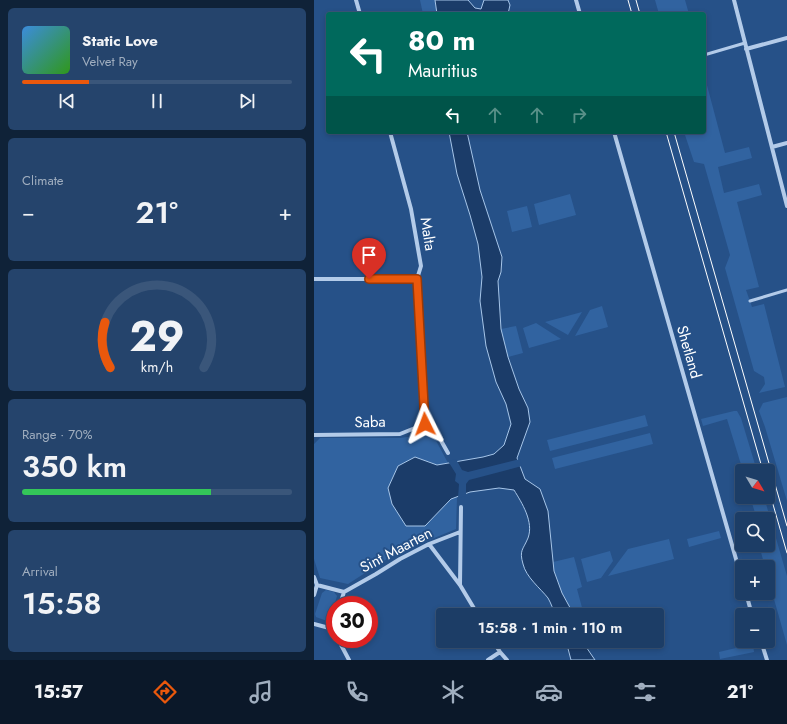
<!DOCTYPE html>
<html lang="en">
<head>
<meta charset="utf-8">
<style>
  body { margin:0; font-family:Jost,sans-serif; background:#25446c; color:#f1f3f6; height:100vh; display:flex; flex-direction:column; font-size:15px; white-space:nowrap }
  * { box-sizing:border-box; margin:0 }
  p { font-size:13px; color:#a0aebf }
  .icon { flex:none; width:22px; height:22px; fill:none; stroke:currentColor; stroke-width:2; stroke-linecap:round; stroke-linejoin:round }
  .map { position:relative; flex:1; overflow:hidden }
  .sheet { display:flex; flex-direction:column; gap:8px; padding:8px; background:#0f2238; width:314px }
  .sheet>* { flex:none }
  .guide { position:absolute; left:12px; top:12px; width:380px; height:122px; border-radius:4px; box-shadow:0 2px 6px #0003,0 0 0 1px #3a567a; background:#00695c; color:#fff; overflow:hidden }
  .needle { width:26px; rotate:128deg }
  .fabs { position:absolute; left:421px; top:464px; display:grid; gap:8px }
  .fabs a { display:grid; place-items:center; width:40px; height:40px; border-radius:4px; background:#1c3d66; box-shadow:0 2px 6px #0003,0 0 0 1px #3a567a; font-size:20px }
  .speed { position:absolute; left:12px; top:596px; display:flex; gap:8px; font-size:20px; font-weight:700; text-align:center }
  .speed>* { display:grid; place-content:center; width:52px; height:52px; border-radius:50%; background:#1c3d66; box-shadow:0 2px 6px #0003,0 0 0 1px #3a567a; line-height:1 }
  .speed .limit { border:6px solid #d22; background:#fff; color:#111 }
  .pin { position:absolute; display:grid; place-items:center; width:34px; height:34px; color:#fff; margin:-41px -17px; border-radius:50% 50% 50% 0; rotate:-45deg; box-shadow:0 0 4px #0007 }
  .pin .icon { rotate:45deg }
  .me { position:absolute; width:44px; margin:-22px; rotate:357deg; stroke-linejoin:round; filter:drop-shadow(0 0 3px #0008) }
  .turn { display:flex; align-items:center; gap:14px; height:84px; padding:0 16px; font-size:18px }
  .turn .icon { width:52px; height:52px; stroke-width:2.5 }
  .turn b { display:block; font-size:28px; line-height:34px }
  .lanes { display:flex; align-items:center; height:38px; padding:0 16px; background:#0003; justify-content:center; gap:20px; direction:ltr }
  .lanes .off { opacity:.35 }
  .big { font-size:30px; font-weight:600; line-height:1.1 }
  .sheet .card { flex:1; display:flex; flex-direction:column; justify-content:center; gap:6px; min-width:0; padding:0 14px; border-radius:6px; background:#25446c }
  .sheet .dial { align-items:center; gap:0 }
  .dial svg { height:104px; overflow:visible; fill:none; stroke:#3a567a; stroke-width:7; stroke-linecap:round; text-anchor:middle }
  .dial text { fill:#f1f3f6; stroke:none }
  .song { display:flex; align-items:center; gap:12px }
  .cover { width:48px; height:48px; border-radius:6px; background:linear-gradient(135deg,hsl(210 70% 55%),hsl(110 70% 35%)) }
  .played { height:4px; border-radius:2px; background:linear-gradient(90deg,#ea580c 25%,#3a567a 25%) }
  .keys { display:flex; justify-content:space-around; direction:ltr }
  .heat { display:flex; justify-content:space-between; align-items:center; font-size:22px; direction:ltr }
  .charge { height:6px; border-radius:3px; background:linear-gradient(90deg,#34c759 70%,#3a567a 0) }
  .trip { position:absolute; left:122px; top:608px; width:228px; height:40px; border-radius:4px; background:#1c3d66; box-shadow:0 2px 6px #0003,0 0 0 1px #3a567a; font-weight:600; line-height:40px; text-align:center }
  .tabs { display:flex; height:64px; justify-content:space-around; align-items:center; background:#0b1829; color:#a0aebf }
  .tabs .icon { width:28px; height:28px }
  .tabs .on { color:#ea580c }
  .tabs b { font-size:18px; color:#f1f3f6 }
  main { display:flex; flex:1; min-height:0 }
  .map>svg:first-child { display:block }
  .green { fill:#3163a0 }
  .water { fill:#1b3c69; stroke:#a7c6e9 }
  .pier { fill:#265188 }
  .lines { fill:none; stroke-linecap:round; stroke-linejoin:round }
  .lane { stroke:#b3cbe9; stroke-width:3 }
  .street { stroke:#b3cbe9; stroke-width:4 }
  .tram { stroke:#fff; stroke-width:1 }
  .route-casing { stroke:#983908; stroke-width:10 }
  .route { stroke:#ea580c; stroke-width:7 }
  .labels { text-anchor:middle; stroke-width:4; stroke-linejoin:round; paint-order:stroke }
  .street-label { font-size:15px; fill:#fff; stroke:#265188 }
</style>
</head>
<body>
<main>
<section class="sheet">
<div class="card">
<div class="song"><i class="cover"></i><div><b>Static Love</b><p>Velvet Ray</p></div></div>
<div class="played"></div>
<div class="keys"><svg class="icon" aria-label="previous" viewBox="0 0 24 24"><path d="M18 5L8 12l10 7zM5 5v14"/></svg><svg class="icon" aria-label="pause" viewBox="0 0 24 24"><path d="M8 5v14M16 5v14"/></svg><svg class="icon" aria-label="next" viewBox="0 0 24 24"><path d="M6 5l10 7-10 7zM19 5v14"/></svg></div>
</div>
<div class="card"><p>Climate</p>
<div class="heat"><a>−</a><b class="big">21°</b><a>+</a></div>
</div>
<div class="card dial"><svg viewBox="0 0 100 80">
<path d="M14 69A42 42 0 1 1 86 69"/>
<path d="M14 69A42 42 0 0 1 10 34" stroke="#ea580c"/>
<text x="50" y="56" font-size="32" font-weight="700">29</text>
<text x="50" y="72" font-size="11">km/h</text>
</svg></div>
<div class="card"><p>Range · 70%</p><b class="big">350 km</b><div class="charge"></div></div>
<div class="card"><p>Arrival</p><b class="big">15:58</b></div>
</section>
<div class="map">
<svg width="473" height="660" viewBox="0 0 473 660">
  <rect width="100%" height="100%" fill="#265188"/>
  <path class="green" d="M106,0H121L123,14H109Z
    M341,0H371L375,14H345Z
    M390,74L411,153L435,147L438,158L404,167L410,193L445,184L448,195L423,202L445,287L432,290L438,307L450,304L471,387L445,393L451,384L450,377L440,371L411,268L416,255L390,164L380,162L370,132H390Z
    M256,194L262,215L225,225L220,204Z
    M213,206L218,227L198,232L193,211Z
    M288,306L294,327L261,336L276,310Z
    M268,312L254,335L231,322Z
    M222,323L247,339L215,348L209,328Z
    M202,326L209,353L194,357L187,329Z
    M473,397V501L451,427L445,411L449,403Z
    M420,411H423L427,418L443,471H429L413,419L389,426L387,419Z
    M331,415L334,426L236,451L233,440Z
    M336,433L339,444L241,469L238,458Z
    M115,434L119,435L134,463L123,465L114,461L84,466L74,488L78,504L111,526L137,499L143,497L142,529L79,555L34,584L6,578L0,559V444L6,438H86Z
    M436,497H450L473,576V645L454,578V567H451L445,545H454V519H443Z
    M405,531L407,538L375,547L373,539Z
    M355,539L360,559L294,576L314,549Z
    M296,551L299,561L287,578L273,582L267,559Z
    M260,557L268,587L263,589L270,615H260L248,593L240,571L239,562Z
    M12,590L20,592L23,596L17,618L13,621L2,617L1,614L8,593Z
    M439,644L440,652L406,659L405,652Z"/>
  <path class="water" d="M121,0H154L161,8L167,9L170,0H194L196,5L194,14H123Z
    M135,132H153L166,190L188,257L187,272L184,281L187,329L194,357L205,389L214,408L216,422L203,458L211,479L226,489L234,511L240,571L248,593L260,615H242C239,610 237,603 234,598C226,588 212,577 209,564C205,550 209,550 214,538C220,522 208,503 200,490L185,488L156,492L137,499L111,526H92L78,504L74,488L84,466L101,457L123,465L169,457L180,454L190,445L197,424L192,404L182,382L172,346L166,301L168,277L164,244L156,215L143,174Z
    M252,641H268L281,660H257Z"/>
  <path class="pier" d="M142,459L148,470L154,472L206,459L208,466L155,480L152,484V496L144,498L145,484L141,481L142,474L134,461Z"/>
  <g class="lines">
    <path class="lane" d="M390,55L431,43
      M436,301L473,290"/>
    <path class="street" d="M42,0L46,14
      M262,0L266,14
      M420,0L473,206
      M432,49L473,38
      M76,132L97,209L107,266L103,279L111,424L121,430L134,453
      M300,132L428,580
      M458,147L473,143
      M0,279H103
      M0,435L86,434L111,424
      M147,507L146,585L164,615
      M115,544L146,585
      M0,577L3,585
      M432,593L438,615
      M0,595L3,585L30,592L62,574L86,559L115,544L146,532
      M26,605L30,592
      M0,624L19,629L21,634
      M19,629L21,621
      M24,639L35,660
      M179,641L186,652L193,660
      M447,641L453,660
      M174,660L186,652"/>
    <path class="tram" d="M314,0L318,14
      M322,0L326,14
      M352,132L449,471
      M360,132L473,526
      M454,487L473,553"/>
  </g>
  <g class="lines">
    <defs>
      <path id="route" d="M55,279H103L111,424"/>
    </defs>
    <use href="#route" class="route-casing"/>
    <use href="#route" class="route"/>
  </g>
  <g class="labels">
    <g class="street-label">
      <text transform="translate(114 234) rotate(81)" y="5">Malta</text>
      <text transform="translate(375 352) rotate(74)" y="5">Shetland</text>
      <text transform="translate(56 422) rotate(-1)" y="5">Saba</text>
      <text transform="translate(82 550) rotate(-28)" y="5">Sint Maarten</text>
    </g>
  </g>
</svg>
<div class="fabs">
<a><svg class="needle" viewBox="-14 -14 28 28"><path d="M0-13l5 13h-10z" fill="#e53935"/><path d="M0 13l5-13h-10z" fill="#a0aebf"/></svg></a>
<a><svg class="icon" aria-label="search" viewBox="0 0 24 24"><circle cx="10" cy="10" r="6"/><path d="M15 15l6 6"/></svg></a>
<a>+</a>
<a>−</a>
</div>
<div class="speed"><div class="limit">30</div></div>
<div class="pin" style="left:55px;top:279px;background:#d93025"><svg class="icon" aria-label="arrive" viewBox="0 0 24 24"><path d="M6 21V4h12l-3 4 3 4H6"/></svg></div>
<svg class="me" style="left:111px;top:424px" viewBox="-20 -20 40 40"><path d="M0-17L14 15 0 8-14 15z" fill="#ea580c" stroke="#fff" stroke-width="4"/></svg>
<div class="trip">15:58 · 1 min · 110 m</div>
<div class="guide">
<div class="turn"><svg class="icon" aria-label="left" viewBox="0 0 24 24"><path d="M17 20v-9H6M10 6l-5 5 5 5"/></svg><div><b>80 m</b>Mauritius</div></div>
<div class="lanes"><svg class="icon" aria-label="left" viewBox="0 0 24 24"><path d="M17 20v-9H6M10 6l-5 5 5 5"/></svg><svg class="icon off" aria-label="ahead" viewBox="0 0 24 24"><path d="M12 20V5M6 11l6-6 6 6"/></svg><svg class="icon off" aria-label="ahead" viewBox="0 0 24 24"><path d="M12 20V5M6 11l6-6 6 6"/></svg><svg class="icon off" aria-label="right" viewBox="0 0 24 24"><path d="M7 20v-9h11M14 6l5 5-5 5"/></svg></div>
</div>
</div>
</main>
<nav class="tabs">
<b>15:57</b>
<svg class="icon on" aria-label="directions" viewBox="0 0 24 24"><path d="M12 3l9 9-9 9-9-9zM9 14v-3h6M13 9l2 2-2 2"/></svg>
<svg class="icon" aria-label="music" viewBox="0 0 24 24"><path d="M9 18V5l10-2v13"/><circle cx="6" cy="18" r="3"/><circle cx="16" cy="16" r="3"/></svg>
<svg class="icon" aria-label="phone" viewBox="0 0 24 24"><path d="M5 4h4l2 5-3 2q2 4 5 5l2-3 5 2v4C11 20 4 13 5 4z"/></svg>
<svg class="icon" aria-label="climate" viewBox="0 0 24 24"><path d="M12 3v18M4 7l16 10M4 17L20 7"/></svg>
<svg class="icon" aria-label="car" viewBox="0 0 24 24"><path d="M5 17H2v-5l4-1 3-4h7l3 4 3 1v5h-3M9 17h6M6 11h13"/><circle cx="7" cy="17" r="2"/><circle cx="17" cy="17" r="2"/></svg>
<svg class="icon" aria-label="filters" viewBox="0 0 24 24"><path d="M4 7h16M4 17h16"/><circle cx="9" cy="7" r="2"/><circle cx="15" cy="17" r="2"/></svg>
<b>21°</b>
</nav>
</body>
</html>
